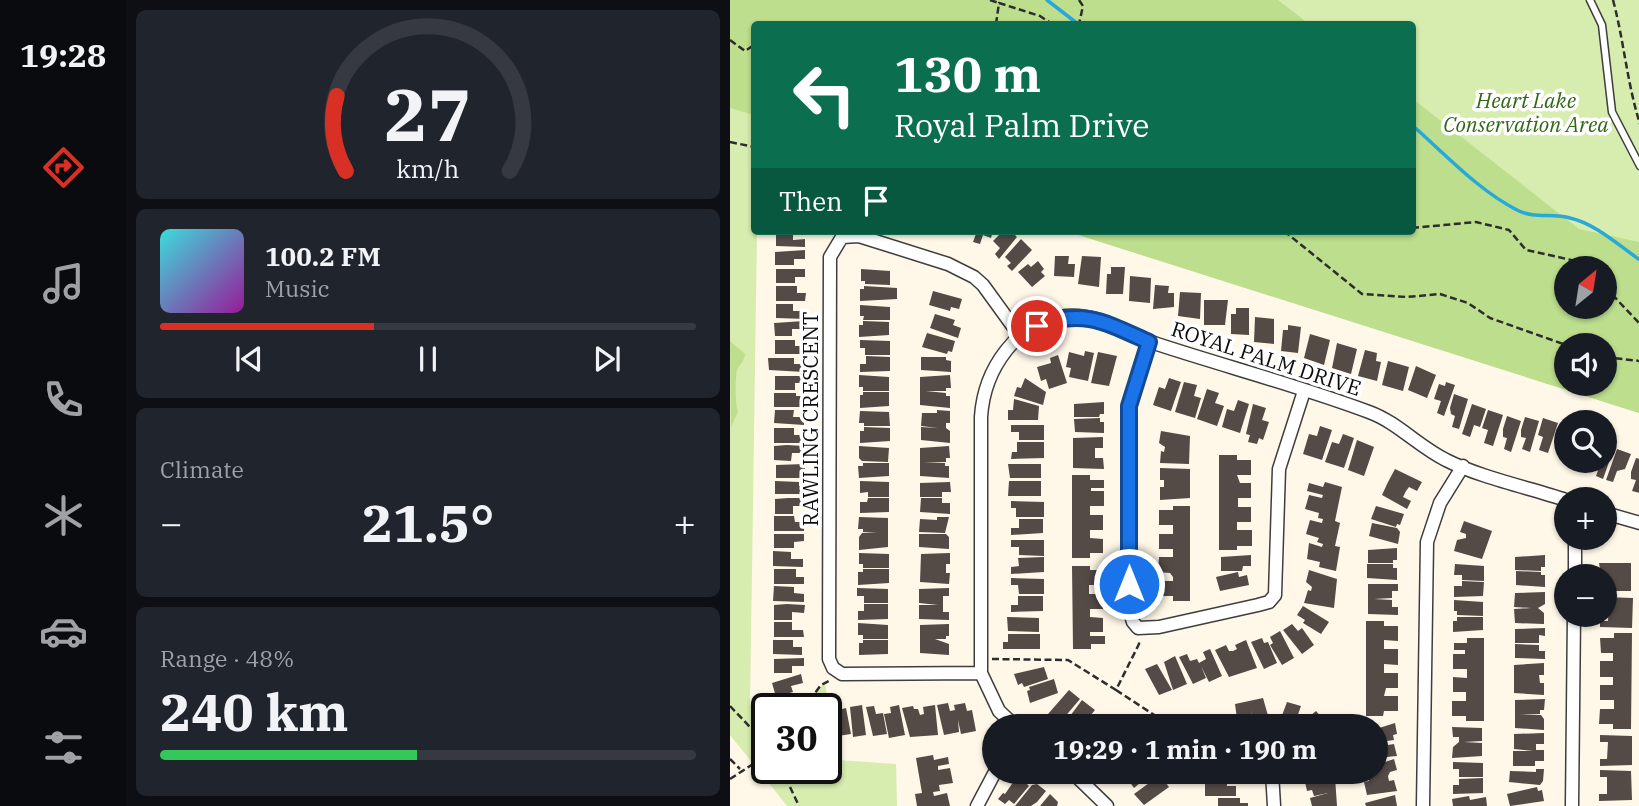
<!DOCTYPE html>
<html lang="en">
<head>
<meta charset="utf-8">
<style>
  body { margin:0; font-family:"IBM Plex Serif",serif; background:#20242c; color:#f1f3f6; height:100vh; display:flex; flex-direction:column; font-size:26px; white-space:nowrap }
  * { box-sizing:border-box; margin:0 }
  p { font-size:23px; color:#9ea1a6 }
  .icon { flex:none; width:38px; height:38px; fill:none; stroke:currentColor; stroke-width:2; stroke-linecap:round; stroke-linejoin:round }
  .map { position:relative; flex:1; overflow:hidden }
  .side { display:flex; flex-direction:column; gap:10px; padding:10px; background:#0d0f14; width:604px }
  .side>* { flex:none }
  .top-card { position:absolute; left:21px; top:21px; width:665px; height:214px; border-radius:7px; box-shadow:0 2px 5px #0004; background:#0b6e4f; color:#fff; overflow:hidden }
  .needle { width:46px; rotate:30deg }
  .fabs { position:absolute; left:824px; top:256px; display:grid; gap:14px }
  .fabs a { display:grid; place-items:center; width:63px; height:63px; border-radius:50%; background:#171b24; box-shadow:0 2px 5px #0004; font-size:35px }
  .speed { position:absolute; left:21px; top:693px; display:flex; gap:14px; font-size:35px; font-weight:700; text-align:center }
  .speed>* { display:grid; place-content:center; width:91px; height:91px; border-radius:50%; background:#171b24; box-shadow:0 2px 5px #0004; line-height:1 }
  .speed .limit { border:4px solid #111; border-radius:10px; background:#fff; color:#111 }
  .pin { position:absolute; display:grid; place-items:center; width:60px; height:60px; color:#fff; margin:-30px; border:4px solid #fff; border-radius:50%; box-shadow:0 2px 7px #0007 }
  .me { position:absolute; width:77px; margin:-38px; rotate:0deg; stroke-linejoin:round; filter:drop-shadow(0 0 5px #0008) }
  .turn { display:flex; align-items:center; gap:24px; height:147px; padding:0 28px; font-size:32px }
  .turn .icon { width:91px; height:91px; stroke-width:2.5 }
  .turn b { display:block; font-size:49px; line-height:60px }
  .then { display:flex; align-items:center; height:66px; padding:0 28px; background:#0003; gap:14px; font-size:26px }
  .big { font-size:52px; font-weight:700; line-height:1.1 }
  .side .card { flex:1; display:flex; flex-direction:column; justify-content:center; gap:10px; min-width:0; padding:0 24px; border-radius:10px; background:#20242c }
  .side .dial { align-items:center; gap:0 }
  .dial svg { height:182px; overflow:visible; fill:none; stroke:#363941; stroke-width:7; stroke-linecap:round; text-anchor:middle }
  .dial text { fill:#f1f3f6; stroke:none }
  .song { display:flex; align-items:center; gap:21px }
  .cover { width:84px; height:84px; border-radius:10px; background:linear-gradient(135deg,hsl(180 70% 55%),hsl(300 70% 35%)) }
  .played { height:7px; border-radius:4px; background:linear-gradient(90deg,#d93025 40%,#363941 40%) }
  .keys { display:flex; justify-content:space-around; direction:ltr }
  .heat { display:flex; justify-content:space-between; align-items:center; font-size:38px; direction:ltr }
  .charge { height:10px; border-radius:5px; background:linear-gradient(90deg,#34c759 48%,#363941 0) }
  .trip { position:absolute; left:252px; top:714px; width:406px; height:70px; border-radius:35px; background:#171b24; box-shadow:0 2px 5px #0004; font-weight:700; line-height:70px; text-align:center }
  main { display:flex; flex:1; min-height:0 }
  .menu { display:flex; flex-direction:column; width:126px; justify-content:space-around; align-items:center; background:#090b0e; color:#9ea1a6 }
  .menu .icon { width:49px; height:49px }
  .menu .selected { color:#d93025 }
  .menu b { font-size:32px; color:#f1f3f6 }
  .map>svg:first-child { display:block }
  .green { fill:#d7ecaf; fill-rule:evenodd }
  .forest { fill:#bcde8d; fill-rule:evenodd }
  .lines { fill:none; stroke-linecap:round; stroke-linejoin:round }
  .stream { stroke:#28a9d9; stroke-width:3.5 }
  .building { fill:#544a46 }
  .service-casing { stroke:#3e3e3e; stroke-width:9 }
  .minor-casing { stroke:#3e3e3e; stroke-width:15 }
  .path { stroke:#2d2d2d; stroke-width:2.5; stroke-dasharray:7 3.5; stroke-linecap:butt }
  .service { stroke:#fff; stroke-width:6 }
  .minor { stroke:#fff; stroke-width:12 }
  .route-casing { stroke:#114b97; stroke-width:18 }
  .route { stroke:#1a73e8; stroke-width:12 }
  .labels { text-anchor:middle; stroke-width:7; stroke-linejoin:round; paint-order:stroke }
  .park-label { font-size:21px; font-style:italic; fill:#326716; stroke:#fff }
  .street-label { font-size:21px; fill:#0b0b0b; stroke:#fff }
</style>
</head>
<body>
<main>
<nav class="menu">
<b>19:28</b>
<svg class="icon selected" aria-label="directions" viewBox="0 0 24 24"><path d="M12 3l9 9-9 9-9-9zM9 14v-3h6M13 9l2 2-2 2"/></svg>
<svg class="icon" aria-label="music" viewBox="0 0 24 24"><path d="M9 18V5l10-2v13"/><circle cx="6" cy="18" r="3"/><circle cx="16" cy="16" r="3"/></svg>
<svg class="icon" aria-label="phone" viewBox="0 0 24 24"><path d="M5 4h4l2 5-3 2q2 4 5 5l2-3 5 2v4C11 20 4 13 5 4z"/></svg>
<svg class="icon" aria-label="climate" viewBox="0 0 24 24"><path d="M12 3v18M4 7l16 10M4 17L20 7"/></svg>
<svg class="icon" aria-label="car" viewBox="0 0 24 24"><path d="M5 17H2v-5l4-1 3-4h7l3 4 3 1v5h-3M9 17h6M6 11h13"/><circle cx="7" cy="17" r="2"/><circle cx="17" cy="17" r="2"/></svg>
<svg class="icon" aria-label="filters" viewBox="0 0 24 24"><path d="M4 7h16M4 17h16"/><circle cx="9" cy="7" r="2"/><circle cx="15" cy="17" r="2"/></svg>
</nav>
<section class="side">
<div class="card dial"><svg viewBox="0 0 100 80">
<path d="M14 69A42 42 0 1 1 86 69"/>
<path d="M14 69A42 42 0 0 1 10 36" stroke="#d93025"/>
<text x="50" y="56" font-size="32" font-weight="700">27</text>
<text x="50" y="72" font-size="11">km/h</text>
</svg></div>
<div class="card">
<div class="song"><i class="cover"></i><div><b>100.2 FM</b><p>Music</p></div></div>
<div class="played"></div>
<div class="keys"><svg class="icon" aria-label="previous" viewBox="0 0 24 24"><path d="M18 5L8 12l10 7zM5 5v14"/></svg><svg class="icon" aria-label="pause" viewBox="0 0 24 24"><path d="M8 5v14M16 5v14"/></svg><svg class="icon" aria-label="next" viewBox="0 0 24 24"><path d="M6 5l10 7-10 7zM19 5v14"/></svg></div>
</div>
<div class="card"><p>Climate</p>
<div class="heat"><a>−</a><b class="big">21.5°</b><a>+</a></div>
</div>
<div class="card"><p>Range · 48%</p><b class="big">240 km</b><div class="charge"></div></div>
</section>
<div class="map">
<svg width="910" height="806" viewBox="0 0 910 806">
  <rect width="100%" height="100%" fill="#fff8e8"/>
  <path class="green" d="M0,0H909V413L336,231H682V24H24L27,231L20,705L45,707L74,703L95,683L107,760L166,764L167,806H57L0,735ZM836,268H875V306H836ZM836,345H875V383H836ZM37,709H96V768H37Z"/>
  <path class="forest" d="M0,0H548L579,24H24V115L0,108Z
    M683,99L849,229L909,242V413L336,231H682ZM836,268H875V306H836ZM836,345H875V383H836Z
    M0,341L15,354C14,363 10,363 7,370C5,377 5,406 8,412L1,427Z"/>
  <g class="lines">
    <path class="stream" d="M317,0L348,24
      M682,125C715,154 748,190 787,210C804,219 823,213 840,218C866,224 888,245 910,260"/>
  </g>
  <path class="building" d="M247,231H263L261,238L253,235L250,244L243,242Z
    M273,231H281L287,237L269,259L265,254L270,248L263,241Z
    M46,232H63V240L75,239V247L46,246Z
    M291,239L302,250L282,271L277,266L281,263L275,257Z
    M75,250V259H64V265H45V252Z
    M325,256H339L338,264H345L344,277L324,276Z
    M352,256L371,257L369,287L348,284Z
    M308,261L314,269L311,272L315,276L302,287L288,272L298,264L301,267Z
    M381,267H395L393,294H376L377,274H381Z
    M46,269H75V277H65V283H46Z
    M131,269L160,271V285L135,284V281H131Z
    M400,276L421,278L420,303L399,301Z
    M425,285L439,286L438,293H444V307L423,309Z
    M46,286H67V293H76L75,301H46Z
    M134,286L167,288V299L130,301V289H134Z
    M203,291L232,299L229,309L221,307L220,311L199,305Z
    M450,292L471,293L470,319L448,316Z
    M474,300H498L495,325H474Z
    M46,304H63V311H76V319L46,318Z
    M130,305L160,307V320H133L134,316H130Z
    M506,308H519V335L501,334V314H506Z
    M205,314L225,320L223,325L231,328L228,338L200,328Z
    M525,317L544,319V344L524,342Z
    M74,321V329H62V336H45L44,323Z
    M133,321L159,322V335L129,337V325H133Z
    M558,325L571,327L568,353L551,351L553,330H558Z
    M197,333L225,341L222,352L218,351L217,354L192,347Z
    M580,334L600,340L594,365L574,358Z
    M45,340H65V346H75V354H45Z
    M130,340L160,341V355H135V348H130Z
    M607,343L627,349L621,374L602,368Z
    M635,350L647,353L646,361L651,362L647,381L628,376Z
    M355,351L364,353L358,381L339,377L341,368L336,367L339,352L354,356Z
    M368,352L387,356L379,386L361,383Z
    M328,355L337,383L319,389L316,379L311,381L307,367L321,363L320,358Z
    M136,356L160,357V371L130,372V364H136Z
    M191,357H216V360L221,361V372L191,370Z
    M38,358H64V364H74V372L39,370Z
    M658,361L679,367L673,391L652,385Z
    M686,366L706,375L697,398L678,390Z
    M129,375L159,377V391H133V387H129Z
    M220,375L221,388H216V391H196L216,393V396H220V408L190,405V377Z
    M45,376H75V383H65V390H45Z
    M295,378L316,392L313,405L284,396L287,387L291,388Z
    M439,378L451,382L441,411L423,405L429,387L435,389Z
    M454,382L467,385L464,396L471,398L465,418L445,412Z
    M716,382L725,385L714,416L707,413L711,401L704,399L709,384L715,386Z
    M477,389L489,393L485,403L494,406L487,426L467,419Z
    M133,392H159V406L130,408V395H133Z
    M44,393H66V396H75V407H44Z
    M724,394L738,399L729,429L722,427L725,416L721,414L720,408Z
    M284,399L309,406L308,420H278V410H283Z
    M508,400L519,404L510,433L492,427L497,409L504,411Z
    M374,402V414H370L369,417H344V404Z
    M523,404L536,408L532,420L539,422L533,440L529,438L527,444L518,442L520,435L516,434Z
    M742,404L756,409L750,427L744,425L740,437L732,434Z
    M45,410H64L63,417H74V425L44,423Z
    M207,410L220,411V423H216V428L220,431V443L191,440V427L208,428L191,426L192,413H207Z
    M758,410L773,415L763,446L754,443L758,430L752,428Z
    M130,411L159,412L160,426H134V423H129Z
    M777,416L791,421L781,452L774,449L777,438L773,437V429Z
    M795,417L809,421L800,452L792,449L796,438L791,437V430Z
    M370,418V422H374V433L345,432L344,419Z
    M813,418L828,423L818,453L809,450L813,437L808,435Z
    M281,425H314V440H289V432H281Z
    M590,426L602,430L592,460L573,454L579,434L587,436Z
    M134,427L160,428V441L130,443V431H134Z
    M831,427L836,429V459L829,457L833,445L826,443Z
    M44,428H64V435H74V443H44Z
    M431,431L460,436L459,464L430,463L431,451L434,452L435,447L429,443Z
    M613,434L624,438L614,468L595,462L602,442L609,444Z
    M373,437V448H365V458H373L374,469L343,468V438Z
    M627,440L644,447L634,476L618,470Z
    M287,442H314V458L281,459L282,452H287Z
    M57,445L74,446L73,453H62L61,461L44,460V446Z
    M875,445L884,448L873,479L866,476L870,465L864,463L875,460Z
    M129,446L159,448L158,462L132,461L129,458Z
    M219,446L220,458H216V462H194L215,463V466H219V478L190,476V448Z
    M887,449L901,454L895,469L887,471L883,482L876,480Z
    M489,455H507V460H521V475H507L510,483H521V498H508V507H521V522H507V530H522V546H507V550H489Z
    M906,458L910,459V493L902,491L906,480L901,479V472Z
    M133,463H159V476L129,478L128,466H133Z
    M75,464V473H71V478H46V465Z
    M278,464H311V478H280Z
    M430,468L460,469V498L430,500V487H434V480H430Z
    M665,469L692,482L687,491L679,487L676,491L673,497L681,501L677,509L652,495L658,482L666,486L658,482Z
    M342,475H360V480H374V488H361V491H374V506H360V515H373V530H360V538L373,539V553H360V558H342Z
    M45,481L69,482V486H75V494H45Z
    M130,481L159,482V497H138V492L130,493Z
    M279,481H311V496H278Z
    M220,482L221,492H212V497H190V483Z
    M595,482L612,487L605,521L610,523L605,546L610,547L606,571L589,567L590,562L577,559L579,543L592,547L593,544L587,542L589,538L576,534L580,520L592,523L593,519L588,518L589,513L575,509L579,495L592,498L593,495L577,491L579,483L593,487Z
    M58,498H74V506H63V514H45V499Z
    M138,498H159V512L130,513V502H137Z
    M191,498H212V503H220V514L190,512Z
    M281,501L314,502V517H286V508H281Z
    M443,506H460V601H443V596H428L429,581H443V577L440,573L428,572L429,557H443V549H429V534H443V525H429V510H443Z
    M646,506L674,514L670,525L667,524L666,527L641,519Z
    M44,516H64L65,522H74V531H44Z
    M129,517L158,518V547L129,550V537L132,533L147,532H133V529H128Z
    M207,517H219L215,533L189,532L190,519L207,520Z
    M289,519H313V533L281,535V528H289Z
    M734,521L762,531L752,559L724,551L727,540L736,538V534L730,532Z
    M642,523L667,528L670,532L668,544L639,536Z
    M44,534H74V541L64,542V548H44Z
    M189,534H216L219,537V549L189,547Z
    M281,540H314V556L289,555V547H281Z
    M667,548V560H663V563H638V550Z
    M43,551L61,552V559H73V567L43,566Z
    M129,553L159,554V568H133V564H129Z
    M220,553V564H216V573H220L219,584L190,582L191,554Z
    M521,555V566H513L512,571H491V557Z
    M815,555V567H811V571L785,570V557Z
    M314,557V572L281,574V567L289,566L288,558Z
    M869,563H901V591H875V576H871Z
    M637,564H663V568H667V580L637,578Z
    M725,564L754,566V581L732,580V575H724Z
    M342,566H360V570H374V585H359V594H373V609H360V617L373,618V632H360V636H375V644H361V649H343Z
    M44,569H66V577H74V584H44Z
    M133,569H159V583L128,585V572H133Z
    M579,570L607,579L604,608L574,603L578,590L581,591L582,587L576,582Z
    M786,571L811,572V575H815V587L786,585Z
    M508,572L509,577L517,575L519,585L490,591L486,577Z
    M281,578L314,579V594H289L288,585H281Z
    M732,581L754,582L753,596L724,597V586H732Z
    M638,584H668V591H662V598L644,599L662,600V607H668V615L638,614Z
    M44,586L64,587V593L74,594V602L43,601Z
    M127,588L158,589V603H134V596H127Z
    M219,588V596H213V612H219V620L189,619V605H208L189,603V589Z
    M815,592V604L808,608L814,613V624L785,623L784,609L801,608L784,607L785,593Z
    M288,596H313V611L281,612V605H288Z
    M875,597L903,598L902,628L870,627V621H878L879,603H875Z
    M724,600L753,602V616L727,615V611H724Z
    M57,604L75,605L74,613L62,612V620H44V605Z
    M134,604H158V619L128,620V611H134Z
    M573,606L599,622L591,634L573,623L575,620L567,615Z
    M277,617L309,618V632L278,631Z
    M727,617H753V630L723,632V621H727Z
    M636,621H654V626H668V641L654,640V649H668V665L654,664V673H668V688H656L654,696H668V711H654L653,716H636Z
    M44,622H62V630H73L74,637H44Z
    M128,623L158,625V639H133V635H128Z
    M219,624V636H216V639H205L219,644V655L190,653V625Z
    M562,624L568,631L572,628L584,645L572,654L553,630Z
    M815,628V636L809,635V643H785V629Z
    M550,631L564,658L552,665L540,645L543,643L540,637Z
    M884,633H902L901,729H883V724H869L870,709H884V700H870V685H883V677H870V661H883V653H871L870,638H884Z
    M278,634H310V649H273V642H278Z
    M532,638L534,643L538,642L547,663L534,669L521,642Z
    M737,638H754V721H736V716H722V701H736V692H723V677L737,678V669H723V654H735V650H724V643H737Z
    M43,640H63V647H72V655L43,654Z
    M133,640H158V654L129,655V643H133Z
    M516,640L527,668L499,677L485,650L496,645L499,651H503L507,649L505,645Z
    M785,644L809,645V651H815V659L785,658Z
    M480,649L492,676L479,682L471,666L476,678L463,684L449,657L457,654L460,661L467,659L469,663L476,659L473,652Z
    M445,656L457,684L443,690L434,662Z
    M74,658V666H62V673H44V659Z
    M814,663V675H809L810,683H814V695L784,693V665Z
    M427,664L442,690L429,695L415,669Z
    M314,667L318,679L294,687L292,683L288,685L284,674Z
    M71,674L73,683L61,686L63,692L46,697L42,683Z
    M324,679L328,693L300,703L297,691L300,690L299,687Z
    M339,690L350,699L333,719L328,714L324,719L318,714Z
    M533,698L541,726L524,723L521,710L524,726H508L505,704Z
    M815,699L814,710H810V714L789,715H811L814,719V730L785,728V700Z
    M352,700L365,710L352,726H345L337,720Z
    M557,702L571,706L564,726H548Z
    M218,703L220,711L225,710L224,705L235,703L237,711L242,710L246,731L231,734L228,720L229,732L214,735L207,705Z
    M112,705V709L116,708L121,734L108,736L100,707Z
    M132,705L136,735L123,737L120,707Z
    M169,705L175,735L159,738L154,714L161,713L160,707Z
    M205,705L208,735L180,737L172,708L183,706L184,709H188L190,715L194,714L193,707Z
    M144,706L146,714L153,713L157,734L143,736L136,707Z
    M586,711L595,721L590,726H568Z
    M665,723L667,734L663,735L664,740L657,741L658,745L664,744L667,756L646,758V729Z
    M722,727L752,728V741L734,742L752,743V756L722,758L723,747L729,742V737H723Z
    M814,733V744H806V750H814V761H805V766H783V751H803L784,749V734Z
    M870,735L902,736V765L870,766V759H877L878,742H870Z
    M203,755L204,760L218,757L219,764L208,766V770L220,768L223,783L209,785L210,791L203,792L204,796L217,793L220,806H187L185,794L192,793L186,758Z
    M664,759L667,770L660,772L658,776L659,781L664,780L667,791L637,795L634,782L639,781L636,772H646V765Z
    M723,762L753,763V777H729V769H723Z
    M806,769H814L813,781L810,785L779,782L780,771L806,772Z
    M870,770L901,771L902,800L869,801V794H877V777H870Z
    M290,772L300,778L296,783L299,786L284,804L279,800L275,804L268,799L273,793L275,794Z
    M401,772H423L404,788L399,781L405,777Z
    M467,772H496V778L466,776Z
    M430,775L439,787L414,805L404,794Z
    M605,777L607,806H582L580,798L598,793L584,796L582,790L577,791L575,782Z
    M753,778V793L723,794V785H729V779Z
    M475,782H497V786H506V796H475Z
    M307,784L316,791L307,802L301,806H285L302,785Z
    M807,787L808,791L812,790L814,801L780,806L777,794Z
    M320,794L328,802L327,806H310Z
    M665,795L667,806H636L635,803Z
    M739,796L740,800L756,797L757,806H723L722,799Z
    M488,798H510V803H518V806H488Z"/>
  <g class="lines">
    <defs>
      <path id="service" d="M860,0L872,25L882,112L910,166"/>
      <path id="minor" d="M419,342L399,406V609L403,622L408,628L429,627L528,605L539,602L545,595L549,469L574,391
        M875,513L910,523
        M845,576V537
        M251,673L112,674L103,668L99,659L100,257L112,237L129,236L218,264L244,277L253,285L290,336
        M285,726L269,711L251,673V417C254,370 286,321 336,316C369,313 397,334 427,344C497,367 570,386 639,412C667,422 689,447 716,460C749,477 800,488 836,500
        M342,772L377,806
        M542,772L544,806
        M247,806L265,772
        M693,806L697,542L710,503L733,466
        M842,806L844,614"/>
    </defs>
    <use href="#service" class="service-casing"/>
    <use href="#minor" class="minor-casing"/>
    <path class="path" d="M260,0L269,3
      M349,0L353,6L349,24
      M883,0C894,41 897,83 910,124
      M266,24L269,3L310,16L322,24
      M0,40L15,51L24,45
      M0,142L24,147
      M682,228L746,222L779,230L796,250L846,261L853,268
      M554,231L632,294L677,297L710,294L738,303L760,318L836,345
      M605,231L613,234L647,231
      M875,287L910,324
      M875,357L910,361
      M262,659L338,660L386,690L409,644V639
      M386,690L441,726H449
      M0,706L37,745
      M73,709L91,685L99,681
      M484,726H490
      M0,759L10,769
      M51,768L69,806
      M0,779L37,755"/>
    <use href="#service" class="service"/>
    <use href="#minor" class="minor"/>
  </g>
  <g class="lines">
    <defs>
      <path id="route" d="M307,326C353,308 377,323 419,342L399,406V584"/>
    </defs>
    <use href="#route" class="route-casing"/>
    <use href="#route" class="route"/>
  </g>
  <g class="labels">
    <g class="park-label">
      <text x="796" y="108">Heart Lake<tspan x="796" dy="24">Conservation Area</tspan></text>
    </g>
    <g class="street-label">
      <text transform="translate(536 359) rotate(18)" y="7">ROYAL PALM DRIVE</text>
      <text transform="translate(81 419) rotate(-90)" y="7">RAWLING CRESCENT</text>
    </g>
  </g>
</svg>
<div class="fabs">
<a><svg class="needle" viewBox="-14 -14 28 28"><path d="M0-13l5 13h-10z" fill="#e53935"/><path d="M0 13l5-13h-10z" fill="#9ea1a6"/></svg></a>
<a><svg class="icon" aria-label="sound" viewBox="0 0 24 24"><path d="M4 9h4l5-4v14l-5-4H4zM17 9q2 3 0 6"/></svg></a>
<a><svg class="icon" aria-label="search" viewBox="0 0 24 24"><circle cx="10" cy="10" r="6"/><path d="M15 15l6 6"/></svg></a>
<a>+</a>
<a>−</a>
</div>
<div class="speed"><div class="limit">30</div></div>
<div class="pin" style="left:307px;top:326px;background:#d93025"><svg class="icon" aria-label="arrive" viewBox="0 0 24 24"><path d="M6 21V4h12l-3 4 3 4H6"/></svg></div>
<svg class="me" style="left:399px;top:584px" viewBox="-20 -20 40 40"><circle r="17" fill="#1a73e8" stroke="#fff" stroke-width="3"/><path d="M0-11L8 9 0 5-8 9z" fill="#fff"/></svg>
<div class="trip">19:29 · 1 min · 190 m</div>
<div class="top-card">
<div class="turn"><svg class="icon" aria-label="left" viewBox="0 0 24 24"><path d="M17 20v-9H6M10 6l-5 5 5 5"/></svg><div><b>130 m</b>Royal Palm Drive</div></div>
<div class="then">Then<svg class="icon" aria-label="arrive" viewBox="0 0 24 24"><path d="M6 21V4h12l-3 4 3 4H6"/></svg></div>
</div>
</div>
</main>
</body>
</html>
